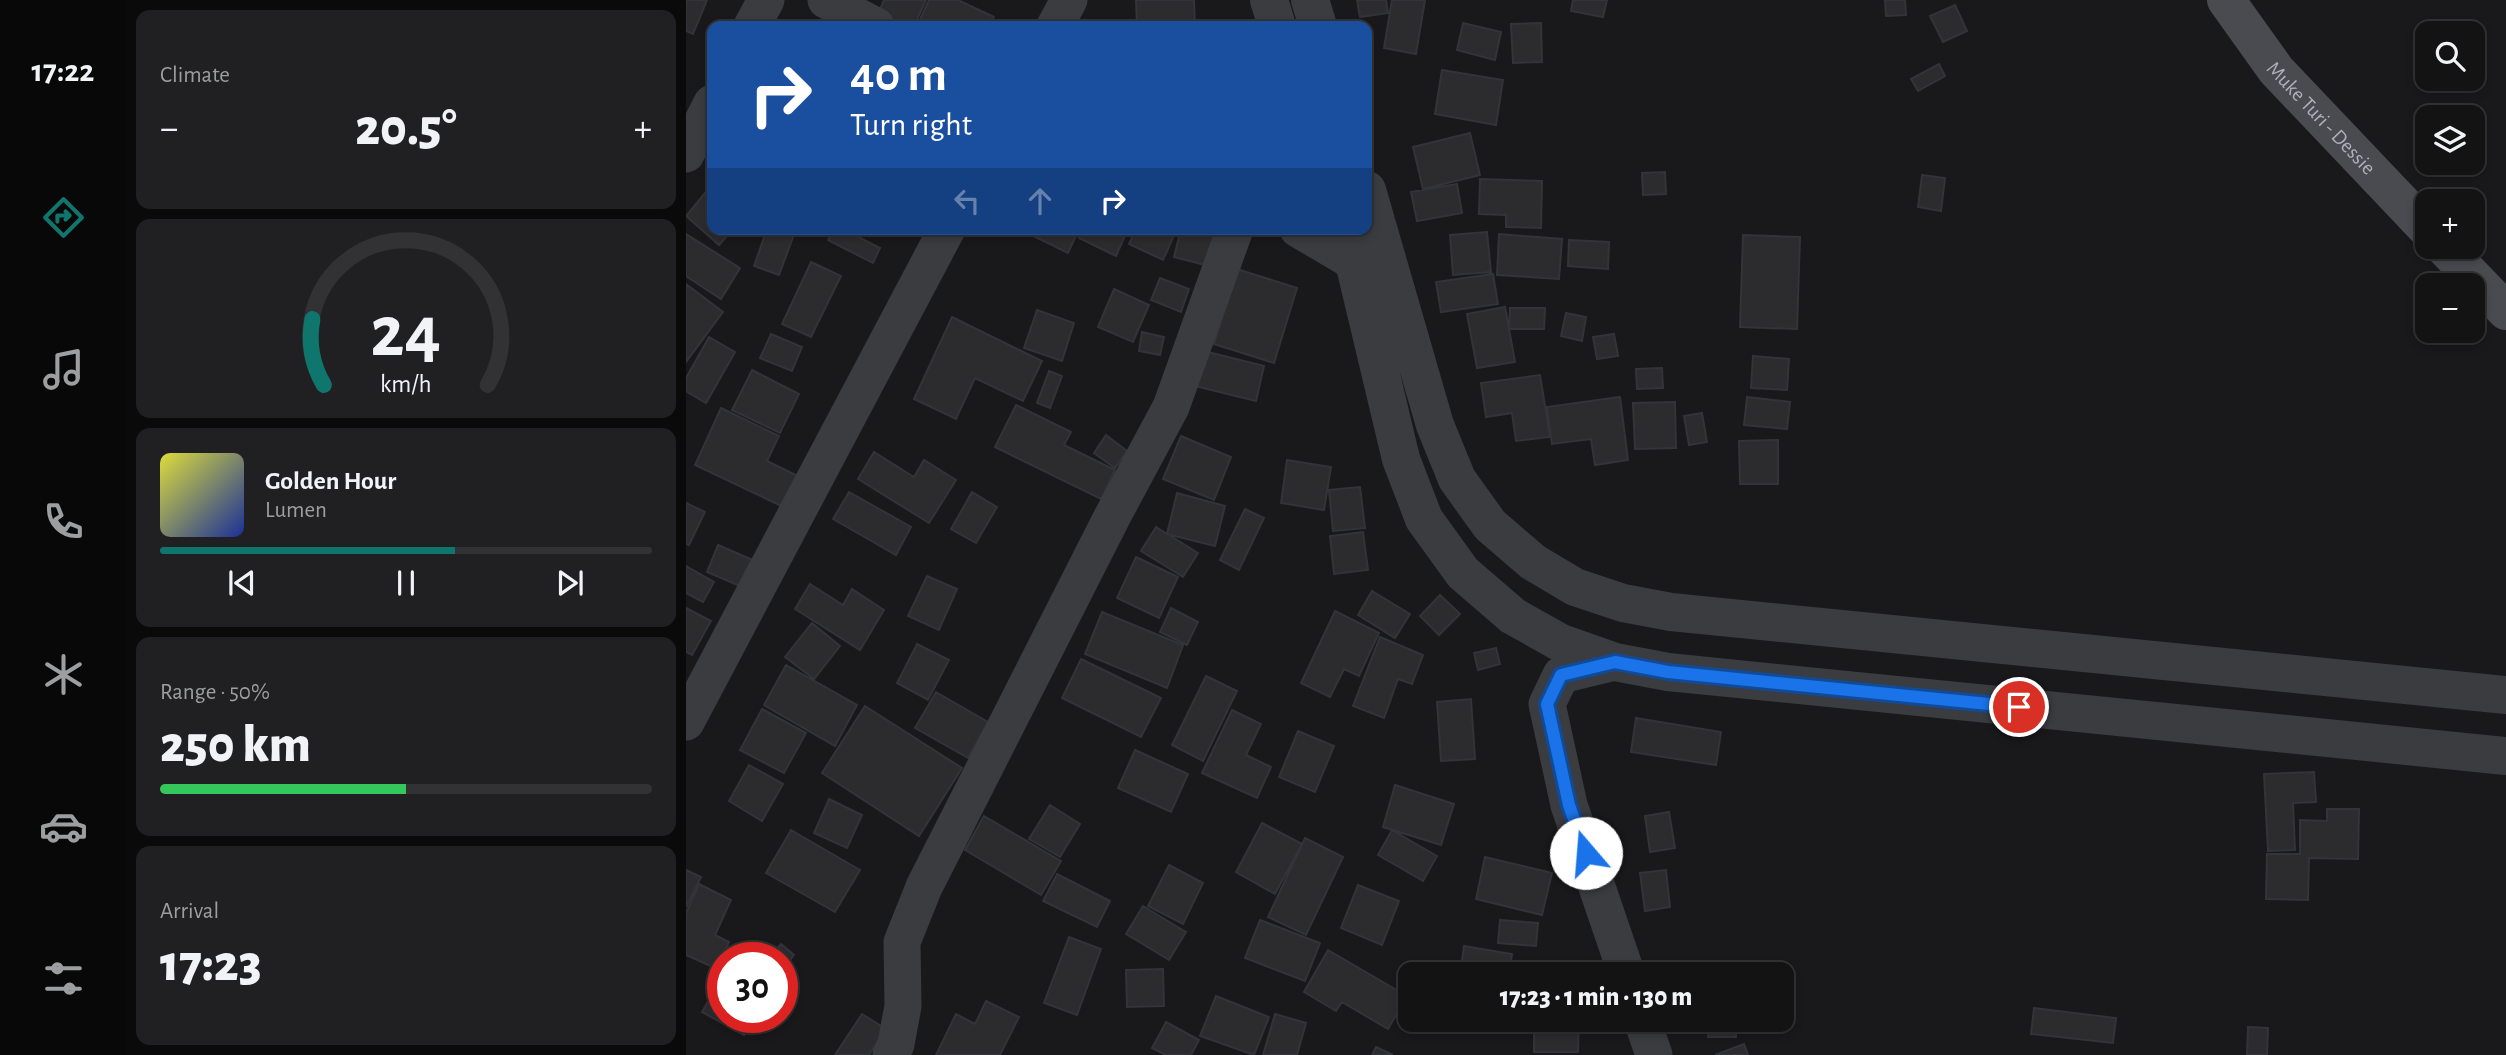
<!DOCTYPE html>
<html lang="en">
<head>
<meta charset="utf-8">
<style>
  body { margin:0; font-family:"Alegreya Sans",sans-serif; background:#202022; color:#f1f3f6; height:100vh; display:flex; flex-direction:column; font-size:26px; white-space:nowrap }
  * { box-sizing:border-box; margin:0 }
  p { font-size:23px; color:#9d9ea0 }
  .icon { flex:none; width:38px; height:38px; fill:none; stroke:currentColor; stroke-width:2; stroke-linecap:round; stroke-linejoin:round }
  .map { position:relative; flex:1; overflow:hidden }
  .drawer { display:flex; flex-direction:column; gap:10px; padding:10px; background:#0a0a0b; width:560px }
  .drawer>* { flex:none }
  .hud { position:absolute; left:21px; top:21px; width:665px; height:214px; border-radius:14px; box-shadow:0 4px 10px #0003,0 0 0 2px #323234; background:#1a4fa0; color:#fff; overflow:hidden }
  .tools { position:absolute; left:1729px; top:21px; display:grid; gap:14px }
  .tools a { display:grid; place-items:center; width:70px; height:70px; border-radius:14px; background:#131314; box-shadow:0 4px 10px #0003,0 0 0 2px #323234; font-size:35px }
  .speed { position:absolute; left:21px; top:942px; display:flex; gap:14px; font-size:35px; font-weight:700; text-align:center }
  .speed>* { display:grid; place-content:center; width:91px; height:91px; border-radius:50%; background:#131314; box-shadow:0 4px 10px #0003,0 0 0 2px #323234; line-height:1 }
  .speed .limit { border:10px solid #d22; background:#fff; color:#111 }
  .pin { position:absolute; display:grid; place-items:center; width:60px; height:60px; color:#fff; margin:-30px; border:4px solid #fff; border-radius:50%; box-shadow:0 2px 7px #0007 }
  .me { position:absolute; width:77px; margin:-38px; rotate:342deg; stroke-linejoin:round; filter:drop-shadow(0 0 5px #0008) }
  .turn { display:flex; align-items:center; gap:24px; height:147px; padding:0 28px; font-size:32px }
  .turn .icon { width:91px; height:91px; stroke-width:2.5 }
  .turn b { display:block; font-size:49px; line-height:60px }
  .lanes { display:flex; align-items:center; height:66px; padding:0 28px; background:#0003; justify-content:center; gap:35px; direction:ltr }
  .lanes .off { opacity:.35 }
  .big { font-size:52px; font-weight:800; line-height:1.1 }
  .drawer .card { flex:1; display:flex; flex-direction:column; justify-content:center; gap:10px; min-width:0; padding:0 24px; border-radius:14px; background:#202022 }
  .drawer .dial { align-items:center; gap:0 }
  .dial svg { height:182px; overflow:visible; fill:none; stroke:#323234; stroke-width:7; stroke-linecap:round; text-anchor:middle }
  .dial text { fill:#f1f3f6; stroke:none }
  .song { display:flex; align-items:center; gap:21px }
  .cover { width:84px; height:84px; border-radius:10px; background:linear-gradient(135deg,hsl(60 70% 55%),hsl(230 70% 35%)) }
  .played { height:7px; border-radius:4px; background:linear-gradient(90deg,#0f766e 60%,#323234 60%) }
  .keys { display:flex; justify-content:space-around; direction:ltr }
  .heat { display:flex; justify-content:space-between; align-items:center; font-size:38px; direction:ltr }
  .charge { height:10px; border-radius:5px; background:linear-gradient(90deg,#34c759 50%,#323234 0) }
  .trip { position:absolute; left:712px; top:962px; width:396px; height:70px; border-radius:14px; background:#131314; box-shadow:0 4px 10px #0003,0 0 0 2px #323234; font-weight:800; line-height:70px; text-align:center }
  main { display:flex; flex:1; min-height:0 }
  .tabs { display:flex; flex-direction:column; width:126px; justify-content:space-around; align-items:center; background:#080808; color:#9d9ea0 }
  .tabs .icon { width:49px; height:49px }
  .tabs .active { color:#0f766e }
  .tabs b { font-size:32px; color:#f1f3f6 }
  .map>svg:first-child { display:block }
  .building { fill:#2c2c2f; stroke:#333437; stroke-width:2 }
  .lines { fill:none; stroke-linecap:round; stroke-linejoin:round }
  .minor { stroke:#3a3c40; stroke-width:37 }
  .tertiary { stroke:#3a3c40; stroke-width:38 }
  .secondary { stroke:#494b50; stroke-width:38 }
  .route-casing { stroke:#114b97; stroke-width:18 }
  .route { stroke:#1a73e8; stroke-width:12 }
  .labels { text-anchor:middle; stroke-width:7; stroke-linejoin:round; paint-order:stroke }
  .street-label { font-size:21px; fill:#acb1ba; stroke:#141416 }
</style>
</head>
<body>
<main>
<nav class="tabs">
<b>17:22</b>
<svg class="icon active" aria-label="directions" viewBox="0 0 24 24"><path d="M12 3l9 9-9 9-9-9zM9 14v-3h6M13 9l2 2-2 2"/></svg>
<svg class="icon" aria-label="music" viewBox="0 0 24 24"><path d="M9 18V5l10-2v13"/><circle cx="6" cy="18" r="3"/><circle cx="16" cy="16" r="3"/></svg>
<svg class="icon" aria-label="phone" viewBox="0 0 24 24"><path d="M5 4h4l2 5-3 2q2 4 5 5l2-3 5 2v4C11 20 4 13 5 4z"/></svg>
<svg class="icon" aria-label="climate" viewBox="0 0 24 24"><path d="M12 3v18M4 7l16 10M4 17L20 7"/></svg>
<svg class="icon" aria-label="car" viewBox="0 0 24 24"><path d="M5 17H2v-5l4-1 3-4h7l3 4 3 1v5h-3M9 17h6M6 11h13"/><circle cx="7" cy="17" r="2"/><circle cx="17" cy="17" r="2"/></svg>
<svg class="icon" aria-label="filters" viewBox="0 0 24 24"><path d="M4 7h16M4 17h16"/><circle cx="9" cy="7" r="2"/><circle cx="15" cy="17" r="2"/></svg>
</nav>
<section class="drawer">
<div class="card"><p>Climate</p>
<div class="heat"><a>−</a><b class="big">20.5°</b><a>+</a></div>
</div>
<div class="card dial"><svg viewBox="0 0 100 80">
<path d="M14 69A42 42 0 1 1 86 69"/>
<path d="M14 69A42 42 0 0 1 9 40" stroke="#0f766e"/>
<text x="50" y="56" font-size="32" font-weight="700">24</text>
<text x="50" y="72" font-size="11">km/h</text>
</svg></div>
<div class="card">
<div class="song"><i class="cover"></i><div><b>Golden Hour</b><p>Lumen</p></div></div>
<div class="played"></div>
<div class="keys"><svg class="icon" aria-label="previous" viewBox="0 0 24 24"><path d="M18 5L8 12l10 7zM5 5v14"/></svg><svg class="icon" aria-label="pause" viewBox="0 0 24 24"><path d="M8 5v14M16 5v14"/></svg><svg class="icon" aria-label="next" viewBox="0 0 24 24"><path d="M6 5l10 7-10 7zM19 5v14"/></svg></div>
</div>
<div class="card"><p>Range · 50%</p><b class="big">250 km</b><div class="charge"></div></div>
<div class="card"><p>Arrival</p><b class="big">17:23</b></div>
</section>
<div class="map">
<svg width="1820" height="1055" viewBox="0 0 1820 1055">
  <rect width="100%" height="100%" fill="#19191b"/>
  <path class="building" d="M0,0H21L7,34L0,31Z
    M198,0H240L228,26H219L192,14Z
    M243,0H272L308,17L303,26H231Z
    M450,0H508L509,26H451Z
    M671,0H700L702,13L674,17Z
    M706,0H739L730,54L698,48Z
    M887,0H921L917,17L885,11Z
    M1199,0H1219L1220,15L1200,16Z
    M1269,5L1281,31L1257,42L1244,16Z
    M777,23L815,32L809,60L771,50Z
    M855,23L856,62L827,63L825,24Z
    M1253,64L1259,76L1232,91L1225,79Z
    M756,70L817,80L810,125L749,114Z
    M784,133L794,175L737,189L727,147Z
    M979,172L980,194L957,195L956,173Z
    M1236,175L1259,178L1255,211L1232,207Z
    M794,179L856,181L855,228L820,227V215L793,214Z
    M771,184L776,213L731,221L725,192Z
    M24,187L26,189V229H47L33,245L0,216Z
    M81,229H110L93,275L68,266Z
    M148,229H178L174,238L194,248L187,263L142,240Z
    M333,229H393L382,253Z
    M397,229H442L430,256L393,238Z
    M450,229H491L477,260L443,244Z
    M495,229H532L523,266L488,257Z
    M801,232L805,272L767,275L764,235Z
    M0,234L54,268L35,299L0,276Z
    M813,234L876,239L873,279L811,275Z
    M1057,235L1114,237L1111,329L1054,327Z
    M883,240L923,242L922,269L882,266Z
    M125,262L155,276L125,337L96,324Z
    M551,269L611,288L588,363L528,344Z
    M807,274L812,304L755,312L750,282Z
    M474,278L503,289L495,312L465,300Z
    M0,284L37,312L0,362Z
    M428,289L463,305L447,342L412,327Z
    M819,307L829,362L791,368L781,314Z
    M824,308H859L858,329H823Z
    M351,310L388,323L376,361L338,348Z
    M880,313L900,317L896,341L875,336Z
    M266,317L356,361L337,401L289,378L270,419L228,399Z
    M456,332L478,337L474,355L453,351Z
    M85,334L116,347L106,371L74,358Z
    M928,334L932,356L911,359L907,337Z
    M23,337L49,352L20,403L0,391V378Z
    M518,351L578,366L570,401L509,386Z
    M1067,356L1103,359L1101,390L1065,388Z
    M976,368L977,388L951,389L950,369Z
    M66,370L113,394L94,433L46,410Z
    M363,371L376,376L364,408L351,403Z
    M854,375L864,437L830,441L826,413L800,417L795,383Z
    M934,397L942,460L909,465L905,439L866,444L861,407Z
    M1061,397L1104,402L1101,429L1058,425Z
    M989,402L990,448L949,449L947,403Z
    M330,405L385,432L378,445L429,470L415,499L309,447Z
    M35,408L93,436L81,461L120,480L106,511L9,465Z
    M1016,413L1021,442L1003,445L998,416Z
    M420,435L441,451L429,468L408,453Z
    M495,436L545,457L528,500L477,479Z
    M1092,440V484H1054L1053,441Z
    M188,452L228,477L238,460L270,480L243,523L172,479Z
    M601,460L645,467L638,510L595,503Z
    M674,487L679,528L647,531L643,490Z
    M163,492L225,527L210,555L147,519Z
    M286,492L311,507L290,543L265,529Z
    M491,493L539,506L529,546L481,534Z
    M0,503L19,512L3,545L0,544Z
    M559,509L578,518L553,570L534,560Z
    M470,527L512,553L497,577L455,551Z
    M677,532L682,570L648,574L644,536Z
    M32,545L67,560L56,587L21,572Z
    M450,557L492,577L473,618L431,598Z
    M0,566L28,582L17,602L0,593Z
    M241,576L271,589L253,630L222,616Z
    M124,584L157,605L166,589L198,610L174,650L109,609Z
    M686,591L724,614L709,638L672,615Z
    M754,595L774,614L753,635L734,616Z
    M0,608L25,621L6,655L0,652Z
    M485,608L512,622L501,645L474,632Z
    M649,611L693,633L673,676L658,669L644,697L615,683Z
    M416,612L497,645L481,688L399,654Z
    M126,623L154,646L128,679L99,657Z
    M694,637L737,655L726,684L712,679L698,718L667,706Z
    M231,644L263,660L242,700L211,683Z
    M810,648L814,664L792,670L788,653Z
    M395,659L475,698L455,737L376,698Z
    M100,665L171,705L149,746L78,705Z
    M520,676L551,691L517,761L486,745Z
    M250,692L302,722L282,758L229,728Z
    M785,699L789,759L755,761L751,702Z
    M179,706L276,768L233,836L136,773Z
    M76,709L120,733L98,773L54,750Z
    M546,710L575,724L560,755L585,767L571,798L516,773Z
    M950,718L1035,732L1030,765L945,752Z
    M612,731L648,746L629,792L593,777Z
    M449,750L502,774L485,812L432,788Z
    M63,765L97,784L76,821L43,801Z
    M1628,772L1630,802L1607,803L1609,850L1582,851L1578,774Z
    M709,785L768,804L755,845L697,827Z
    M143,799L176,815L161,848L128,833Z
    M364,805L394,824L374,857L343,839Z
    M1641,809H1673L1672,859L1623,858L1622,900L1580,899L1581,854H1614V820L1641,821Z
    M983,812L989,848L964,852L959,816Z
    M298,816L375,861L355,895L279,850Z
    M576,823L616,844L589,894L550,872Z
    M105,830L174,870L149,912L80,873Z
    M706,830L751,856L737,881L692,855Z
    M619,838L657,857L620,935L582,917Z
    M799,857L866,873L856,915L790,899Z
    M483,865L517,883L497,924L462,906Z
    M0,870L15,877L0,907Z
    M980,870L984,907L959,911L954,873Z
    M371,874L424,901L411,927L357,901Z
    M13,884L45,900L29,935L43,942L31,969L0,955V913Z
    M672,885L713,901L696,945L655,928Z
    M457,906L500,932L483,960L440,934Z
    M574,920L634,943L619,981L559,958Z
    M814,920L852,923L850,946L812,943Z
    M383,937L415,949L391,1015L358,1003Z
    M95,944L108,955L96,970V957H84Z
    M778,946L826,954L823,975H774Z
    M642,950L721,996L702,1029L656,1002L650,1011L618,992Z
    M37,962V996L22,988Z
    M477,969L478,1006L441,1007L440,970Z
    M26,994L37,1000V1017H67L58,1035L16,1012Z
    M530,996L583,1017L568,1055L514,1036Z
    M300,1001L333,1017L314,1055H250L270,1014L289,1024Z
    M1348,1008L1430,1018L1427,1043L1345,1034Z
    M176,1014L200,1029L183,1055H149Z
    M589,1014L620,1023L611,1055H577Z
    M848,1020H893L892,1052H848Z
    M1023,1020H1050V1037H1022Z
    M480,1022L513,1040L505,1055H480L466,1048Z
    M1562,1027L1582,1028L1581,1055H1561Z
    M1058,1044L1062,1055H1029Z
    M690,1047L707,1055H686Z"/>
  <g class="lines">
    <path class="minor" d="M140,0L190,26
      M66,26L80,0
      M369,26L383,0
      M0,154L26,103
      M612,229L668,262
      M929,662L875,675L861,704L883,805L941,975
      M0,722L261,229
      M956,1020L968,1055
      M205,1055L210,1044L217,1006L216,942L238,887L426,517L485,407L549,229"/>
    <path class="tertiary" d="M583,0L591,26
      M624,0L632,26
      M681,190L749,425L771,479L804,525L847,562L889,587L937,603L985,612L1820,695
      M657,229L668,262L715,459L738,519L777,573L827,616L875,643L929,662L982,672L1820,756"/>
    <g class="secondary">
      <path id="s1" d="M1540,0L1590,70L1741,229"/>
      <path d="M1758,247L1820,311"/>
    </g>
  </g>
  <g class="lines">
    <defs>
      <path id="route" d="M900,853L883,805L861,704L875,675L929,662L982,672L1333,707"/>
    </defs>
    <use href="#route" class="route-casing"/>
    <use href="#route" class="route"/>
  </g>
  <g class="labels">
    <g class="street-label">
      <text dy="7" stroke="none"><textPath href="#s1" startOffset="152">Muke Turi - Dessie</textPath></text>
    </g>
  </g>
</svg>
<div class="tools">
<a><svg class="icon" aria-label="search" viewBox="0 0 24 24"><circle cx="10" cy="10" r="6"/><path d="M15 15l6 6"/></svg></a>
<a><svg class="icon" aria-label="layers" viewBox="0 0 24 24"><path d="M12 4l9 5-9 5-9-5zM3 14l9 5 9-5"/></svg></a>
<a>+</a>
<a>−</a>
</div>
<div class="speed"><div class="limit">30</div></div>
<div class="pin" style="left:1333px;top:707px;background:#d93025"><svg class="icon" aria-label="arrive" viewBox="0 0 24 24"><path d="M6 21V4h12l-3 4 3 4H6"/></svg></div>
<svg class="me" style="left:900px;top:853px" viewBox="-20 -20 40 40"><circle r="19" fill="#fff"/><path d="M0-13L10 11 0 6-10 11z" fill="#1a73e8"/></svg>
<div class="trip">17:23 · 1 min · 130 m</div>
<div class="hud">
<div class="turn"><svg class="icon" aria-label="right" viewBox="0 0 24 24"><path d="M7 20v-9h11M14 6l5 5-5 5"/></svg><div><b>40 m</b>Turn right</div></div>
<div class="lanes"><svg class="icon off" aria-label="left" viewBox="0 0 24 24"><path d="M17 20v-9H6M10 6l-5 5 5 5"/></svg><svg class="icon off" aria-label="ahead" viewBox="0 0 24 24"><path d="M12 20V5M6 11l6-6 6 6"/></svg><svg class="icon" aria-label="right" viewBox="0 0 24 24"><path d="M7 20v-9h11M14 6l5 5-5 5"/></svg></div>
</div>
</div>
</main>
</body>
</html>
